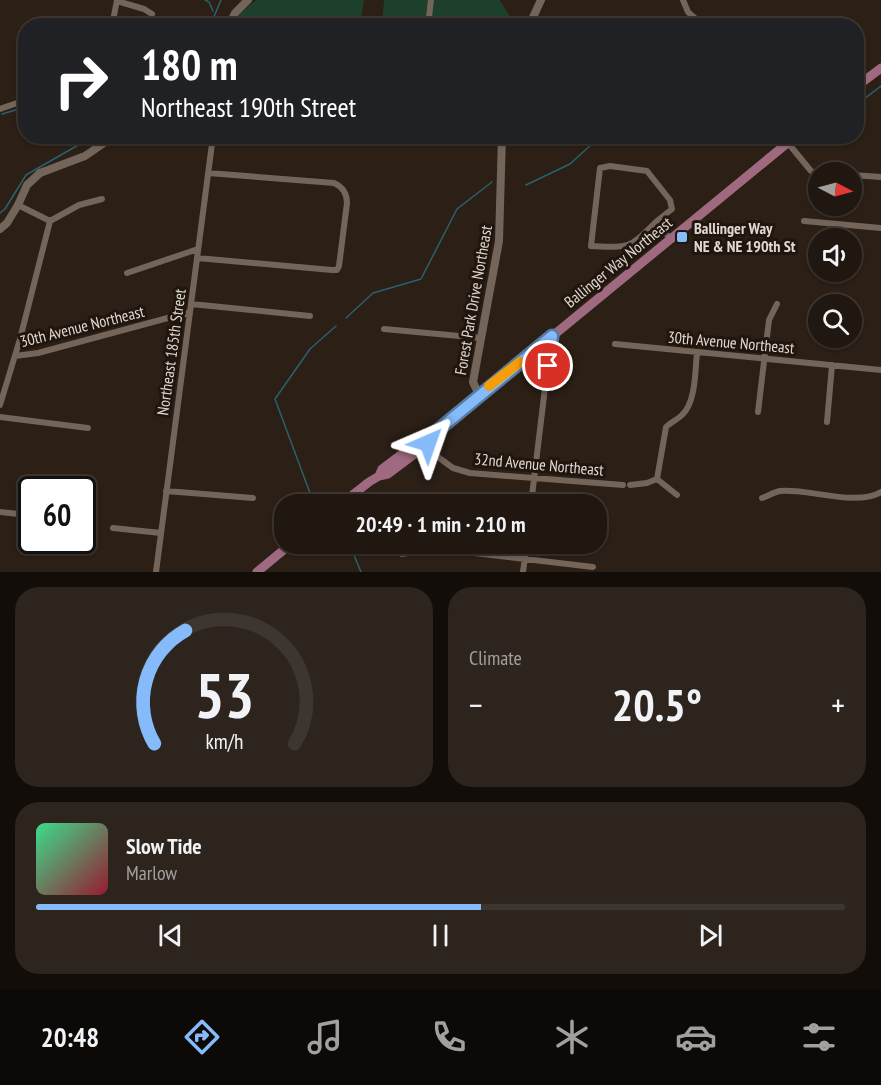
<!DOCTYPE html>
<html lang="en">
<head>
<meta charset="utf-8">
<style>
  body { margin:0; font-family:"PT Sans Narrow",sans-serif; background:#2d241e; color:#f1f3f6; height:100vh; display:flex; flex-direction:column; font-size:22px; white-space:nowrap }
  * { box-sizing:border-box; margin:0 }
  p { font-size:20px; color:#a29f9f }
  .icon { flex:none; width:33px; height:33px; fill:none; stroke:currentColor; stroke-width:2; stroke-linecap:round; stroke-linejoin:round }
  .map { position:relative; height:572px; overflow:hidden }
  .drawer { display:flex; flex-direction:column; gap:15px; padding:15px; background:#120d09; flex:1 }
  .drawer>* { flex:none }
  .hud { position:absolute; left:18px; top:18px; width:846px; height:126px; border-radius:24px; box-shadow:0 2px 4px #0004,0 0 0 2px #3d3630; background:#202124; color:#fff; overflow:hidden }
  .needle { width:39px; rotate:96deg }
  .fabs { position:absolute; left:808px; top:162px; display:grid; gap:12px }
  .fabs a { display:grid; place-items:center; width:54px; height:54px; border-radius:50%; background:#201710; box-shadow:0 2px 4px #0004,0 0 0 2px #3d3630; font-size:30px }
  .speed { position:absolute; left:18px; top:476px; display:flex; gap:12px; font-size:30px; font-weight:700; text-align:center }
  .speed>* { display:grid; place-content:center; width:78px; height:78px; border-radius:50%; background:#201710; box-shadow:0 2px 4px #0004,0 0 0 2px #3d3630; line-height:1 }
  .speed .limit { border:3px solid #111; border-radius:9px; background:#fff; color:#111 }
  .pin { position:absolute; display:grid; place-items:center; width:51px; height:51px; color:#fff; margin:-26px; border:3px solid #fff; border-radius:50%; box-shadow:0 2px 6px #0007 }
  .me { position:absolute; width:66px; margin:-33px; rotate:43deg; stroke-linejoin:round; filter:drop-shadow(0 0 4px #0008) }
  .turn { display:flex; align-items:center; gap:21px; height:126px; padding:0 24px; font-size:27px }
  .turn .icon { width:78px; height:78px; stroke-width:2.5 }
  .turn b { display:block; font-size:42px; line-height:51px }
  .big { font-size:45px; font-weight:700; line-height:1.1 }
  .drawer .tile { flex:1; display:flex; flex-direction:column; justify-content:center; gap:9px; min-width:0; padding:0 21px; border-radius:24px; background:#2d241e }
  .drawer .dial { align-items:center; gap:0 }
  .dial svg { height:156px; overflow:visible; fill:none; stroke:#3d3630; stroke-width:7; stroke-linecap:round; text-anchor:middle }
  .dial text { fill:#f1f3f6; stroke:none }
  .song { display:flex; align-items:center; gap:18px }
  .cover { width:72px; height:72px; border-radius:9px; background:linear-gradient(135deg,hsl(150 70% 55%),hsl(350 70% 35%)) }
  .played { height:6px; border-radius:3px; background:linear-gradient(90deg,#86bbfb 55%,#3d3630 55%) }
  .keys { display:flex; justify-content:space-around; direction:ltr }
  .heat { display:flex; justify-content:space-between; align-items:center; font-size:33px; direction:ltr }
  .drawer .tiles { flex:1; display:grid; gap:15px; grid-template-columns:1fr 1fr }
  .tile:last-child { grid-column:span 2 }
  .trip { position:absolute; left:274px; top:494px; width:333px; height:60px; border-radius:24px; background:#201710; box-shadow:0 2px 4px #0004,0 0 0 2px #3d3630; font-weight:700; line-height:60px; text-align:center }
  .tab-bar { display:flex; height:96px; justify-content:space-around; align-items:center; background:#0d0906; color:#a29f9f }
  .tab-bar .icon { width:42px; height:42px }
  .tab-bar .current { color:#86bbfb }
  .tab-bar b { font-size:27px; color:#f1f3f6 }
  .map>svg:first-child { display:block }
  .green { fill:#1d3f2b }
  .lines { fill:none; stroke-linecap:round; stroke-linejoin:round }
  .stream { stroke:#29626e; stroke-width:1.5 }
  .minor { stroke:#73655a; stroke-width:6 }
  .tertiary { stroke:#73655a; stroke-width:8 }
  .secondary { stroke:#73655a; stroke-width:8 }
  .primary { stroke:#9f6a7f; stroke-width:9 }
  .route-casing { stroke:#577aa3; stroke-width:15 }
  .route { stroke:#86bbfb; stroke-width:10 }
  .slow { stroke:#f59e0b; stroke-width:10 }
  .poi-dot { fill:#86bbfb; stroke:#21160d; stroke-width:2 }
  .labels { text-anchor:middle; stroke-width:6; stroke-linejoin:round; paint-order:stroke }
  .poi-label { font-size:16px; font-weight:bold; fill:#e0d8d2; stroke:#21160d; text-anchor:start }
  .street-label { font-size:16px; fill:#e0d8d2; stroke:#21160d }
</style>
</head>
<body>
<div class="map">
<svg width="881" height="572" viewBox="0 0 881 572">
  <rect width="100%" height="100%" fill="#2b1f16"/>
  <path class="green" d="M256,0H364L360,25H235L239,14Z
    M384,0H500L515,25L382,26Z"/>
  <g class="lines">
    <path class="stream" d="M205,0L209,2L213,11
      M210,26L221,0
      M856,105L881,86
      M2,114L26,107
      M526,185L570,164L593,143L610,136
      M0,213L5,209L26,175L94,136
      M346,318L373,293L421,279L457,209L492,182
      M331,503L310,493L275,399L310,349L336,326
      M349,543L361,572"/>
    <path class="minor" d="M683,0L688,12L704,26
      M117,1L144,9L152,14
      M112,26L117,0
      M428,26L431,0
      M0,109L26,100
      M788,143L811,171L819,176
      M852,175L881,177
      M18,205L50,221
      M50,221L79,205L102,199
      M657,221C628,249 631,248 591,246L600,168L610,166L647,171L670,200L672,209L657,221L670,239
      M804,221L881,228
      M197,258L332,270H337L339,266L347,203C347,193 343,187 334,183L208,173
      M127,273L198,249
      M191,304L310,316
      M384,329L481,338
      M615,344L881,370
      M15,356L38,353L190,312
      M0,405L20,339L50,221
      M758,412L769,320L777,304
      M0,417L88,428
      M827,422L832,365
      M424,447L453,468L470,473L623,485
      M657,479L666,427C671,422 677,420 682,415C696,402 695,371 697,353
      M630,485L647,483L657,479L677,495
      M166,491L253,498
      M762,498C768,496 774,492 780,491C808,488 856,507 881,492
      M531,504L551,338
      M0,512L28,515
      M113,528L161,533
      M402,554L425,550L457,551L593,567
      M156,572L213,136
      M523,572L527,543"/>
    <path class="tertiary" d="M229,26L235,13L248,0
      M529,26L541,0
      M40,173L85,156L114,136
      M0,229L7,223L18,205
      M479,395L473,382L499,241L502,136"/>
    <path class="secondary" d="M18,205L27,185L40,173"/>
    <path class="primary" d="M856,87L881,68
      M379,476L382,469L423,438L432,435L796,136
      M341,504L369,482L379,476L388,474L424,447L432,435
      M257,572L292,543"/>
  </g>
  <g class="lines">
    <defs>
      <path id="route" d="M428,443L432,435L552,336L548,366"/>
    </defs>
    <use href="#route" class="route-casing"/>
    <use href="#route" class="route"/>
    <path class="slow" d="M489,386L520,362"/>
  </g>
  <rect class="poi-dot" x="676" y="231" width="12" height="12" rx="3"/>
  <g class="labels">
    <g class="poi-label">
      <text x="694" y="234">Ballinger Way<tspan x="694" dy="18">NE &amp; NE 190th St</tspan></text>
    </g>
    <g class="street-label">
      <text transform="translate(618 262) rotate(-39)" y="6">Ballinger Way Northeast</text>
      <text transform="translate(473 300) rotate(-80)" y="6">Forest Park Drive Northeast</text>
      <text transform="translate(82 326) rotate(-14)" y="6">30th Avenue Northeast</text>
      <text transform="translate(731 342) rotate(5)" y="6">30th Avenue Northeast</text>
      <text transform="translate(171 352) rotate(-82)" y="6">Northeast 185th Street</text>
      <text transform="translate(539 464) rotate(5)" y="6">32nd Avenue Northeast</text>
    </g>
  </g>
</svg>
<div class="fabs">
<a><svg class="needle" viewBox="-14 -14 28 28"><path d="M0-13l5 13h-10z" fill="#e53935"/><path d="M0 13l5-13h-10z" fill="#a29f9f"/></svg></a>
<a><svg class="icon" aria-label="sound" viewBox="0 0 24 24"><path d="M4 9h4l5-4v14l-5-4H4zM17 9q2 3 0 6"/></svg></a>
<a><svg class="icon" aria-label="search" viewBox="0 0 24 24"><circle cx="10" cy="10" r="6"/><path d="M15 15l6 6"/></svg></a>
</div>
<div class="speed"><div class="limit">60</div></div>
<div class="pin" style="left:548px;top:366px;background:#d93025"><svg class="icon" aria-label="arrive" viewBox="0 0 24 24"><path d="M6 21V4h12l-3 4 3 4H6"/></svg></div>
<svg class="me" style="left:428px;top:443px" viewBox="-20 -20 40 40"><path d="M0-17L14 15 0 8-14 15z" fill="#86bbfb" stroke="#fff" stroke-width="4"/></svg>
<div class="trip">20:49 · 1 min · 210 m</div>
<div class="hud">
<div class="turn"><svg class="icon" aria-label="right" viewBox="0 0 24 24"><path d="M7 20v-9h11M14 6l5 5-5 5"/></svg><div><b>180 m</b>Northeast 190th Street</div></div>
</div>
</div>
<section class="drawer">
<div class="tiles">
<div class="tile dial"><svg viewBox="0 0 100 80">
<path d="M14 69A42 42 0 1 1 86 69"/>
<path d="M14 69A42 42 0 0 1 30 11" stroke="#86bbfb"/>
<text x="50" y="56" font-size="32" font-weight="700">53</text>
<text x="50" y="72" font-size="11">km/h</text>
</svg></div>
<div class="tile"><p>Climate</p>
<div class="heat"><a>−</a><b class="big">20.5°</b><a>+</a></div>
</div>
<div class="tile">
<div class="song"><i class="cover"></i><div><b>Slow Tide</b><p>Marlow</p></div></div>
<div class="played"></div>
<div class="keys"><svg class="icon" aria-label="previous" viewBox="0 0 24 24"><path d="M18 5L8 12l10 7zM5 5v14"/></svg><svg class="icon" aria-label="pause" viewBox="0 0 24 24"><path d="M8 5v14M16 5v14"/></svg><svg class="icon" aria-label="next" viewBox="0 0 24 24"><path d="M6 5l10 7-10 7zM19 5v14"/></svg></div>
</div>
</div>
</section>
<nav class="tab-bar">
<b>20:48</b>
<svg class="icon current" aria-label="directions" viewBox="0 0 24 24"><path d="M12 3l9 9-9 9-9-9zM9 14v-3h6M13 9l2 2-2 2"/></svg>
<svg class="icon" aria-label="music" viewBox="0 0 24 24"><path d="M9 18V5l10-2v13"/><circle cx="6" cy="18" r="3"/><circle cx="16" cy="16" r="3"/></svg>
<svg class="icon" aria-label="phone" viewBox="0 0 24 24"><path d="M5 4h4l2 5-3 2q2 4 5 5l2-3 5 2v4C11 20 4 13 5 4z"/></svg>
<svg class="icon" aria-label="climate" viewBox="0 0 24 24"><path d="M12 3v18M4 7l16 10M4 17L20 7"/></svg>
<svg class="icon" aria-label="car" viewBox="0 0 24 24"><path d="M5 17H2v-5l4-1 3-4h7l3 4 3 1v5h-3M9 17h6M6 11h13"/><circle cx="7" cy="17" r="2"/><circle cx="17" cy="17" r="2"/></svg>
<svg class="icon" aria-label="filters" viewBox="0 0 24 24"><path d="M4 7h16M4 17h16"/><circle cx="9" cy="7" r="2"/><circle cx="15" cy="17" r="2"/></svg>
</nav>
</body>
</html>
